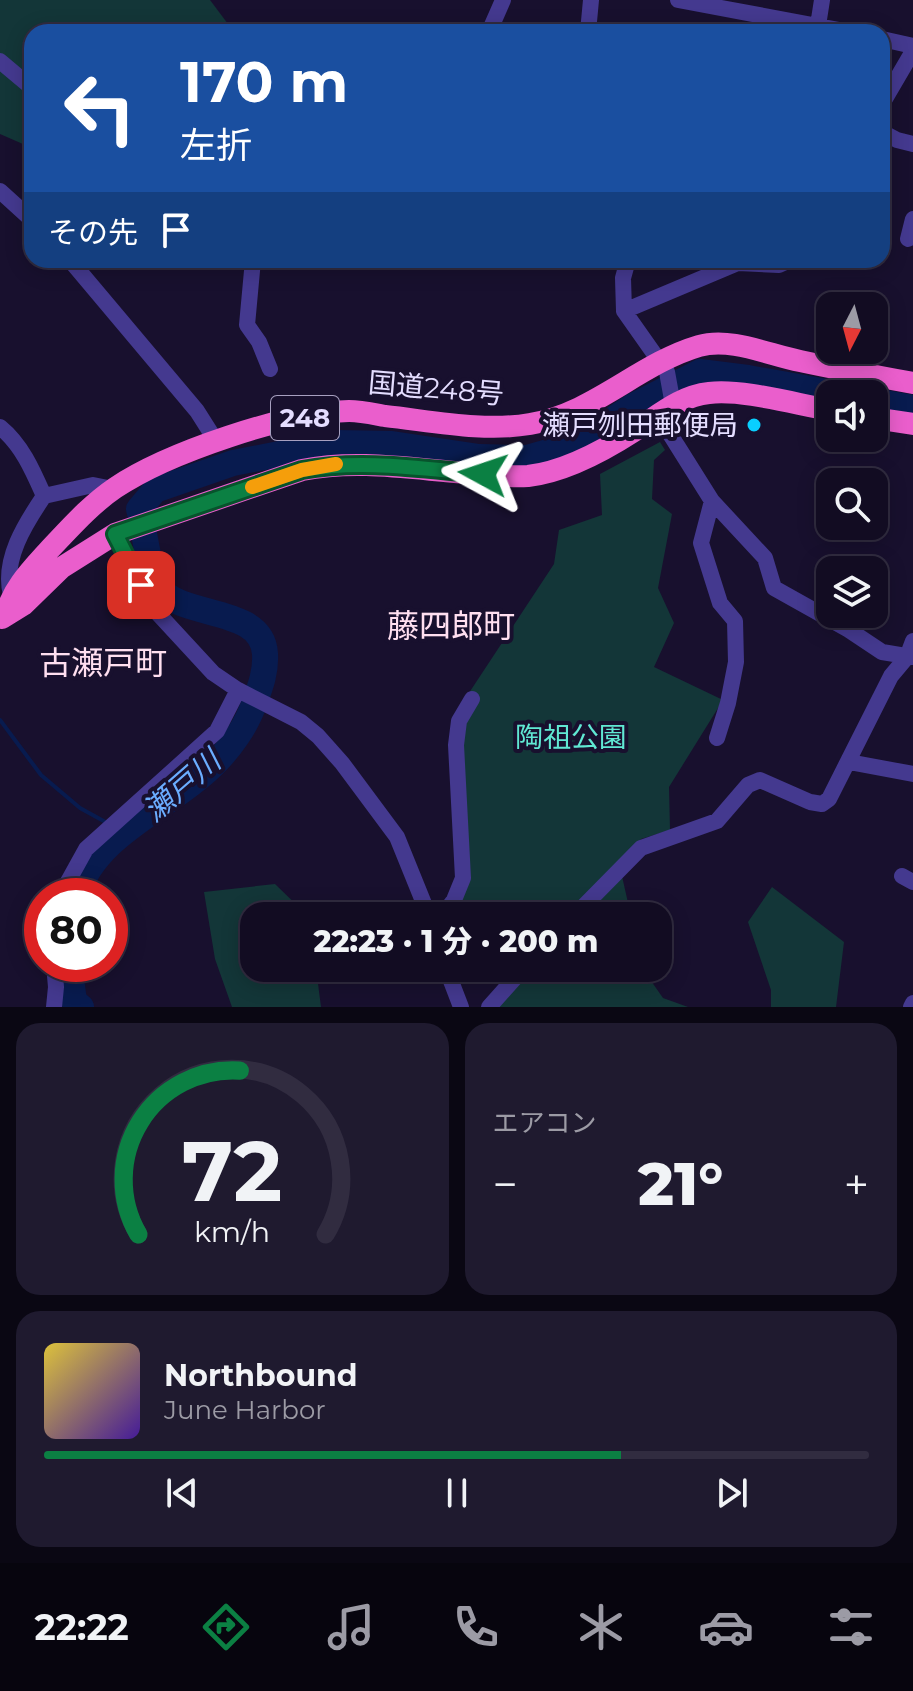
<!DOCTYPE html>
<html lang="ja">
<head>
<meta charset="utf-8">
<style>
  body { margin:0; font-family:Montserrat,"Noto Sans JP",sans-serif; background:#1f1a2f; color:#f1f3f6; height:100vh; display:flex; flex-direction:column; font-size:30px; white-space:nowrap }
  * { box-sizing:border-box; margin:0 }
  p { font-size:26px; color:#9c9ba5 }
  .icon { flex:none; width:44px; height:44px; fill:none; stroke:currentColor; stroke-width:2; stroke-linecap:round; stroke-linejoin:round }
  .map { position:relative; height:1007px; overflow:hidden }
  .panel { display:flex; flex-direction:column; gap:16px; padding:16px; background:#0a0713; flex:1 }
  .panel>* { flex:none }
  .hud { position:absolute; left:24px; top:24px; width:866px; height:244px; border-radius:24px; box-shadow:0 4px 20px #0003,0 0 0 2px #312c40; background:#1a4fa0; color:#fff; overflow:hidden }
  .needle { width:52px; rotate:186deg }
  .buttons { position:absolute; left:816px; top:292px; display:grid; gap:16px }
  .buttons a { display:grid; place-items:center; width:72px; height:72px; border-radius:16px; background:#120c22; box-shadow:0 4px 20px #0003,0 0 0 2px #312c40; font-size:40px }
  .speed { position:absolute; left:24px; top:878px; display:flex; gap:16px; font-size:40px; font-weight:700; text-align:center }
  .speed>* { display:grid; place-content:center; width:104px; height:104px; border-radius:50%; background:#120c22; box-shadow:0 4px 20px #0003,0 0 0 2px #312c40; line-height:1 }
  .speed .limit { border:12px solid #d22; background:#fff; color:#111 }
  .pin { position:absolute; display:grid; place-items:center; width:68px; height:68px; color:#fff; margin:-34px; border-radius:16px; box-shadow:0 4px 12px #0006 }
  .me { position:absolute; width:88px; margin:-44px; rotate:275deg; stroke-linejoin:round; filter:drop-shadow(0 0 6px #0008) }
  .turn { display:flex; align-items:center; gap:28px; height:168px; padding:0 24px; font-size:36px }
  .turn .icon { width:104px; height:104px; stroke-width:2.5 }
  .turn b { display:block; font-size:56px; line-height:68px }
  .then { display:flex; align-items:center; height:76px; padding:0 24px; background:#0003; gap:16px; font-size:30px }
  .big { font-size:60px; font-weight:800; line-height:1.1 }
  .panel .tile { flex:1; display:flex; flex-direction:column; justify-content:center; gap:12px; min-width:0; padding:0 28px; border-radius:24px; background:#1f1a2f }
  .panel .dial { align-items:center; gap:0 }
  .dial svg { height:208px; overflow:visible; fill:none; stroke:#312c40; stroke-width:7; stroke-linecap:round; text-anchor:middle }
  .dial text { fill:#f1f3f6; stroke:none }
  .song { display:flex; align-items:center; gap:24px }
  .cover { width:96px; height:96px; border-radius:12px; background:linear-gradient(135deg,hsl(50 70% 55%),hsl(260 70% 35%)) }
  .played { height:8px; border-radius:4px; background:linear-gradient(90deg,#0b8043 70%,#312c40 70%) }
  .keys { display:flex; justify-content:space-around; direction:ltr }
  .heat { display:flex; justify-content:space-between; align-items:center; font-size:44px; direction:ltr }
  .panel .tiles { flex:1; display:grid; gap:16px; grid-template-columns:1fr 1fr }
  .tile:last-child { grid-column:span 2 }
  .trip { position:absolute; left:240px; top:902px; width:432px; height:80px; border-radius:24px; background:#120c22; box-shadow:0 4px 20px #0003,0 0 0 2px #312c40; font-weight:800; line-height:80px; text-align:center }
  .dock { display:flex; height:128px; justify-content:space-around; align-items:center; background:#07050e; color:#9c9ba5 }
  .dock .icon { width:56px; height:56px }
  .dock .on { color:#0b8043 }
  .dock b { font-size:36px; color:#f1f3f6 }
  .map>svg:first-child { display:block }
  .green { fill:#133638 }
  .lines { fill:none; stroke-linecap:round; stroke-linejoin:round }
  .stream { stroke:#081b4f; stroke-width:4 }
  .river { stroke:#081b4f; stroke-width:26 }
  .minor { stroke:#44398f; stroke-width:16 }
  .trunk { stroke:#ea5ecc; stroke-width:22 }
  .route-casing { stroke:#07532c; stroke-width:20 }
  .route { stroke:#0b8043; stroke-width:14 }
  .slow { stroke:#f59e0b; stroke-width:14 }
  .poi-dot { fill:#09cfff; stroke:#18102e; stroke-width:3 }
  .labels { text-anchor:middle; stroke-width:8; stroke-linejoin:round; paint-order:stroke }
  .shield { fill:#18102e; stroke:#a7a0c0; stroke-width:2 }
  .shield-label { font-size:26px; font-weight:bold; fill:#e4ddff }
  .street-label { font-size:28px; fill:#e4ddff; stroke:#18102e }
  .poi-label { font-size:28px; fill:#e4ddff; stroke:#18102e; text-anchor:end }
  .park-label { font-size:28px; fill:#60e8d3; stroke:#18102e }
  .water-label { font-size:30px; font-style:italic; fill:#6badff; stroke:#18102e }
  .quarter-label { font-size:32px; fill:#ffdff0; stroke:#18102e }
</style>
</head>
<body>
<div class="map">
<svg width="913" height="1007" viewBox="0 0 913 1007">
  <rect width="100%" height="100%" fill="#18102e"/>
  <path class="green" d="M0,0H210L234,32H32V148L0,134Z
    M660,442L665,450L654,460L652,499L672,514L658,588L674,623L654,667L723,700L669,787L670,830L641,839L619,863L631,916H525L520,910L455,905L461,705L554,564L559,530L602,515L600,474Z
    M275,884L308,916H254V968H316L321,1007H232L215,959L204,892Z
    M772,887L844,942L836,1007H771V990L748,922Z
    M531,968H642L663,998L688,1007H494Z"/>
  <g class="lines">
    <path class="stream" d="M0,720L41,775L80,808L109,824"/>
    <path class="river" d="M874,401L913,408
      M76,896C96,833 168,809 211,767C230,749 247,725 255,701C261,685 266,671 265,654C263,607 186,618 162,591C148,575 145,531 139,509L155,490L233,463L335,443L392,444L479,457L527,458L576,444L633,406L700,372L748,378L838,394
      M69,964L74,1001L81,1007"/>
    <path class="minor" d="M678,0L850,32
      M489,32L503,0
      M588,32L591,0
      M817,32L822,0
      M882,39L913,46
      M0,61L32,88
      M882,104L913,51
      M882,132L897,140L913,144
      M0,191L32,220
      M908,239L913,219
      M70,260L197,411L216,441
      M253,260L247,325L259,342L270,369
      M628,260L623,278L624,311L667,372L673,405
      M624,311L738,263L779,265L790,260
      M658,415L712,501L765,558L774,588L849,630L882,652L913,657
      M0,427C22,445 33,471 44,496
      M712,501L701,543L720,603L735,621L736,662L728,703L717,738
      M115,534L152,607L213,673L238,690L301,722L318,736L342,763L397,837L429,916
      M11,595C2,560 25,524 44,496L93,485L113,489
      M849,762L913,774
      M902,876L913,882
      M60,896L86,849L217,731L238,690
      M442,916L454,900L463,878L456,745L459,721L472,699
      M574,916L641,848L717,821L748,785L760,780L810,802L822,804L829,799L891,676L907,657L913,641
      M54,964L56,987L54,1007
      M446,968L461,1007
      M489,1007L524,968
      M911,1007L913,1003"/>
    <path class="trunk" d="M874,418L913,424
      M6,614C13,588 31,570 49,550C70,528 90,505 115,488C167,453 287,412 349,411C361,411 374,414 385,416C432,421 484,432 530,424C594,414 638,364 699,346C731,337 769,355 800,361C837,369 875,376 913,383
      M2,618L23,605L61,568L115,534L302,470C357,459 412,469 467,473C487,475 507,477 528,476C564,472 603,451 634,431C658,416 680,396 709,393C743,389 795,404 830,410"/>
  </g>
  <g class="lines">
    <defs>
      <path id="route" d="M141,585L115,534L302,470C362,459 423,469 483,474"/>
    </defs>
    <use href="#route" class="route-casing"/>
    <use href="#route" class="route"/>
    <path class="slow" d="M252,487L302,470L336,464"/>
  </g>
  <circle class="poi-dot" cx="754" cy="425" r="8"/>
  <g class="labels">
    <rect class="shield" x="271" y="396" width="68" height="44" rx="6"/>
    <g class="shield-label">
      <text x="305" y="427">248</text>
    </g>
    <g class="street-label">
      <text transform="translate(436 388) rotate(5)" y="10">国道248号</text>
    </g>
    <g class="poi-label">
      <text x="738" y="435">瀬戸刎田郵便局</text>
    </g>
    <g class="park-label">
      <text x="571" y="747">陶祖公園</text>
    </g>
    <g class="water-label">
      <text transform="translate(182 786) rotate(-41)" y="10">瀬戸川</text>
    </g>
    <g class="quarter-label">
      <text x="451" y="637">藤四郎町</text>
      <text x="103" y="674">古瀬戸町</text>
    </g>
  </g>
</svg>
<div class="buttons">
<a><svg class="needle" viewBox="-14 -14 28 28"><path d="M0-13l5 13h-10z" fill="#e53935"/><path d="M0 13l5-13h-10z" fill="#9c9ba5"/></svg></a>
<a><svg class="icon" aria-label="sound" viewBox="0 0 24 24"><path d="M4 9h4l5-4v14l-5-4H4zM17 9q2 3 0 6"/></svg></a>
<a><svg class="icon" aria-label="search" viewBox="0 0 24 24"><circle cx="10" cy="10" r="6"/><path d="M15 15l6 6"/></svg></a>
<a><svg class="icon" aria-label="layers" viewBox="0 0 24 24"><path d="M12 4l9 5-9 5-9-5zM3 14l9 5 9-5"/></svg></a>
</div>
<div class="speed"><div class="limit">80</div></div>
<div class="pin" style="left:141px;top:585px;background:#d93025"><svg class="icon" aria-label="arrive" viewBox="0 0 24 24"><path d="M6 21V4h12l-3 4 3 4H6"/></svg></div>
<svg class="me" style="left:483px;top:474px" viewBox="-20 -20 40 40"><path d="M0-17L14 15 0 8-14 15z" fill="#0b8043" stroke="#fff" stroke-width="4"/></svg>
<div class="trip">22:23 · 1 分 · 200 m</div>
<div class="hud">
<div class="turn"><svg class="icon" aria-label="left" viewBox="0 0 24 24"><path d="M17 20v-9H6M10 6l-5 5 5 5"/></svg><div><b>170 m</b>左折</div></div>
<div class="then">その先<svg class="icon" aria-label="arrive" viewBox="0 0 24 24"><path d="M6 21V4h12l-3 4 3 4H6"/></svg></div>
</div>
</div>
<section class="panel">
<div class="tiles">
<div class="tile dial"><svg viewBox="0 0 100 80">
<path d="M14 69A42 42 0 1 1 86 69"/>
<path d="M14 69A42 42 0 0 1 53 6" stroke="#0b8043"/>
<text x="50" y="56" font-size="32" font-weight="700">72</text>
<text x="50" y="72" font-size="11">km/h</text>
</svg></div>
<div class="tile"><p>エアコン</p>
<div class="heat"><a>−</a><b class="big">21°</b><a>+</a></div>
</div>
<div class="tile">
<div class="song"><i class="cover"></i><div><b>Northbound</b><p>June Harbor</p></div></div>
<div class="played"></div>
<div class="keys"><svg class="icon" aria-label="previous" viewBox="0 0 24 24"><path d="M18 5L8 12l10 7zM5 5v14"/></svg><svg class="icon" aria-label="pause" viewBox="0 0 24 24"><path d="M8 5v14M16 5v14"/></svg><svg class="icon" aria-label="next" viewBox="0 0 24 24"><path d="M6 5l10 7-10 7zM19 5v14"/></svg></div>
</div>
</div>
</section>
<nav class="dock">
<b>22:22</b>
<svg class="icon on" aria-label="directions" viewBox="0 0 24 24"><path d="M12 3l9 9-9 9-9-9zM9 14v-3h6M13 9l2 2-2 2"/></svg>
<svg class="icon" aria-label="music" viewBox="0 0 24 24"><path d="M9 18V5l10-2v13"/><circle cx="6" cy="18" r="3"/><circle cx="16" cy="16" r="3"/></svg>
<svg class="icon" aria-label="phone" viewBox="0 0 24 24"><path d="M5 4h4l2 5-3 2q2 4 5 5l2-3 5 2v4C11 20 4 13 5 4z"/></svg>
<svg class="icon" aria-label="climate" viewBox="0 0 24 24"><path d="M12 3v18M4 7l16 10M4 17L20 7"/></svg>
<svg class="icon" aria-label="car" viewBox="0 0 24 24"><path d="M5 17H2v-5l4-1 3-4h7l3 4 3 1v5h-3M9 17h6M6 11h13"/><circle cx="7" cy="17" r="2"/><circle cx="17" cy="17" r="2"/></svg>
<svg class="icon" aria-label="filters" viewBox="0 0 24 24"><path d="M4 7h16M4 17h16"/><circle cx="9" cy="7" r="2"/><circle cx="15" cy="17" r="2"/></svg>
</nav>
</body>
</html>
